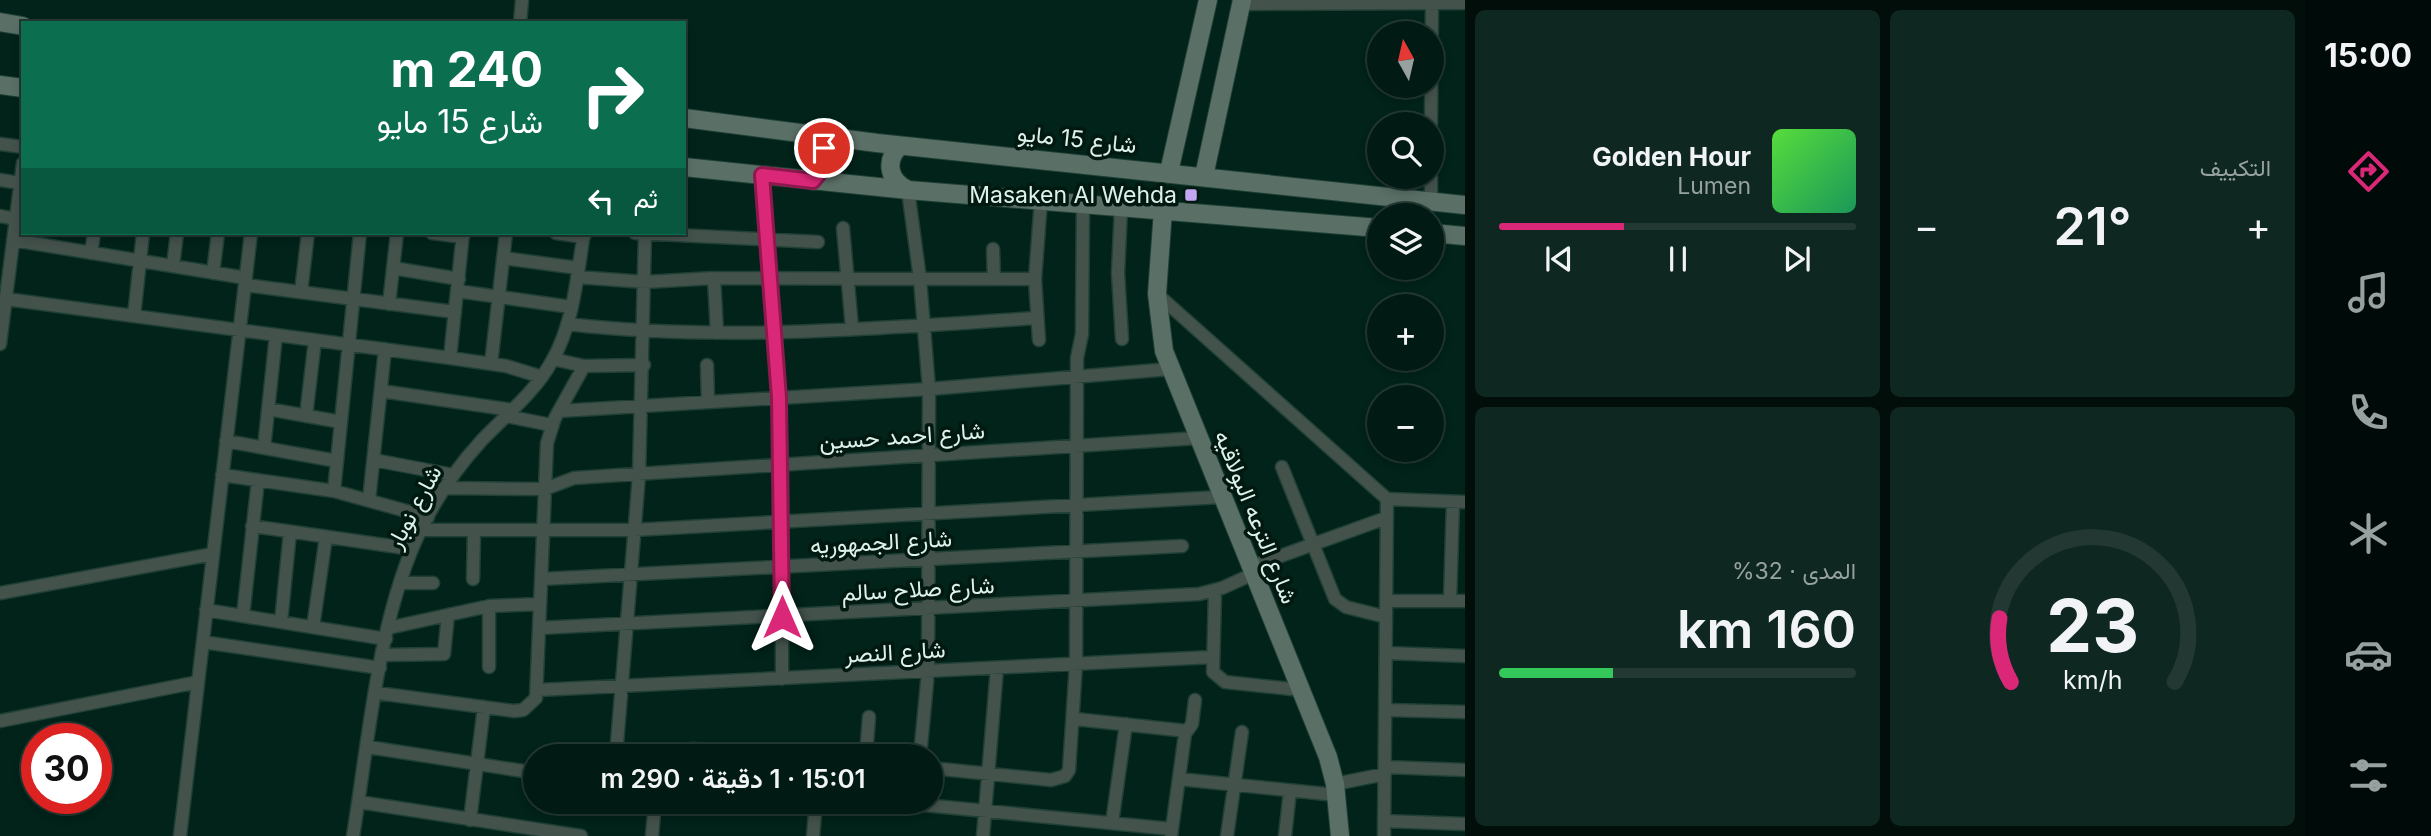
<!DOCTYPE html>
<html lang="ar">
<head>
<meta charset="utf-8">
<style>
  body { margin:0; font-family:Inter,Vazirmatn,sans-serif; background:#0f2721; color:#f1f3f6; direction:rtl; height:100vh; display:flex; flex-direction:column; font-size:26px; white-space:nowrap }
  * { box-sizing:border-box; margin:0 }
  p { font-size:23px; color:#96a1a0 }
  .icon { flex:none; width:38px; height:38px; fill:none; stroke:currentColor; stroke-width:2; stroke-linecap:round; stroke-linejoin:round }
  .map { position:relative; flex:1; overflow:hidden; direction:ltr }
  .drawer { display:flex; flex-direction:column; gap:10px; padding:10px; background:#010e0a; width:840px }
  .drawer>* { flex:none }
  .hud { position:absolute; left:21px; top:21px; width:665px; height:214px; border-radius:0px; box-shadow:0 4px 10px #0003,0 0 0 2px #233833; direction:rtl; background:#0b6e4f; color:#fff; overflow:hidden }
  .needle { width:46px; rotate:352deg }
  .tools { position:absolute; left:1367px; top:21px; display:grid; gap:14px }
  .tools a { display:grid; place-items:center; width:77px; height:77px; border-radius:50%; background:#011a13; box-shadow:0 4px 10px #0003,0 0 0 2px #233833; font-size:35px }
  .speed { position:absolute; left:21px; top:723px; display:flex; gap:14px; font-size:35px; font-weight:700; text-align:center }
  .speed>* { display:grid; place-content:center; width:91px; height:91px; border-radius:50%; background:#011a13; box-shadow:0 4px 10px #0003,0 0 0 2px #233833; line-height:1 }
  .speed .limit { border:10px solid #d22; background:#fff; color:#111 }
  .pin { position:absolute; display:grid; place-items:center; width:60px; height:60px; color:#fff; margin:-30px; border:4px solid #fff; border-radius:50%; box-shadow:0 2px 7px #0007 }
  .me { position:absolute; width:77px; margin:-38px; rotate:0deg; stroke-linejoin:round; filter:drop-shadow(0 0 5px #0008) }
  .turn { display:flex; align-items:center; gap:24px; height:147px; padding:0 28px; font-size:32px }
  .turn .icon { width:91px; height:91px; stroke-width:2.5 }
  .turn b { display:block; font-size:49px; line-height:60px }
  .then { display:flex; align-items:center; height:66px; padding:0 28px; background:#0003; gap:14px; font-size:26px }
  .big { font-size:52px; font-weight:600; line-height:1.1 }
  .drawer .card { flex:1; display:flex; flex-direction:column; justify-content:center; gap:10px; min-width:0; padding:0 24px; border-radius:10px; background:#0f2721 }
  .drawer .dial { align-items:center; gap:0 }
  .dial svg { height:182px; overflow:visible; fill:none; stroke:#233833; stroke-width:7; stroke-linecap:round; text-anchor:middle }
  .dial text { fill:#f1f3f6; stroke:none }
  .song { display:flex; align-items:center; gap:21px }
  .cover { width:84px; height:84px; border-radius:10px; background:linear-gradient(135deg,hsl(110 70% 55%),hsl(150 70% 35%)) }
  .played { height:7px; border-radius:4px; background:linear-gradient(90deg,#db2777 35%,#233833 35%) }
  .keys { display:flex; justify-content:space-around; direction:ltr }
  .heat { display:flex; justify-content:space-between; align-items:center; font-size:38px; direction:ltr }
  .charge { height:10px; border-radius:5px; background:linear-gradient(90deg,#34c759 32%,#233833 0) }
  .drawer .tiles { flex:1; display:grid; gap:10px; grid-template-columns:repeat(2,1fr) }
  .trip { position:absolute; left:523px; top:744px; width:420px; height:70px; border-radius:35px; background:#011a13; box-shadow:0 4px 10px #0003,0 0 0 2px #233833; font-weight:600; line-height:70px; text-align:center; direction:rtl }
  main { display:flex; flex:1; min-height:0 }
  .menu { display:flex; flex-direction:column; width:126px; justify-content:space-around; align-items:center; background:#000a08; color:#96a1a0 }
  .menu .icon { width:49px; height:49px }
  .menu .current { color:#db2777 }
  .menu b { font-size:32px; color:#f1f3f6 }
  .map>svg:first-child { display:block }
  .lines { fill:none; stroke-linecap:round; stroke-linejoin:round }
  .street-casing { stroke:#204036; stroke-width:15 }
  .secondary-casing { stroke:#204036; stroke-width:20 }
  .street { stroke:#44524c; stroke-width:12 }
  .secondary { stroke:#5a7067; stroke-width:18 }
  .route-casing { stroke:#8e194d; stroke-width:18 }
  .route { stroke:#db2777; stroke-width:12 }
  .poi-dot { fill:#c3a7f2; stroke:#011911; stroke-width:2.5 }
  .labels { text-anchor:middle; stroke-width:7; stroke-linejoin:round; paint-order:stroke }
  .street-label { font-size:23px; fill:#dff2ea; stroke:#011911 }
  .poi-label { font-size:23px; fill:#dff2ea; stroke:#011911; text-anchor:end }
</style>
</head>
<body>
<main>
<nav class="menu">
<b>15:00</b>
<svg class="icon current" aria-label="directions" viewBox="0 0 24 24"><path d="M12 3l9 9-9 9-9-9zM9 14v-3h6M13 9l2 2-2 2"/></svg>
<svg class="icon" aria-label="music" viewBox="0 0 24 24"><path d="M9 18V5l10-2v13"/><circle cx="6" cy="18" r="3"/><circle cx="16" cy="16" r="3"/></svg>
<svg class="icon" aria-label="phone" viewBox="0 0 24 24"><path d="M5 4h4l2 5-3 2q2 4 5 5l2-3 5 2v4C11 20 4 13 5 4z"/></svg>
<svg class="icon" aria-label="climate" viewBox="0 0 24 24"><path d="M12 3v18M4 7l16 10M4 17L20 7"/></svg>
<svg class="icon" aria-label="car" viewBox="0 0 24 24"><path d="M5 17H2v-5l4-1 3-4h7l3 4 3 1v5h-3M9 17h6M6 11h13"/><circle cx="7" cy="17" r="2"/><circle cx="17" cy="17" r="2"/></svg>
<svg class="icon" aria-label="filters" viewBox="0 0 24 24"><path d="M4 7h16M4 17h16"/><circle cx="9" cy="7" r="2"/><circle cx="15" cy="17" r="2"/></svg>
</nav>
<section class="drawer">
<div class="tiles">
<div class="card"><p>التكييف</p>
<div class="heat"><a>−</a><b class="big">21°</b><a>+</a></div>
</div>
<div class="card">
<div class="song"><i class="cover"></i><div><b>Golden Hour</b><p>Lumen</p></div></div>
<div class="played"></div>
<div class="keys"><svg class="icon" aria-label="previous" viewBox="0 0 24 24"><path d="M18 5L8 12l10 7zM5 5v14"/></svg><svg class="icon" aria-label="pause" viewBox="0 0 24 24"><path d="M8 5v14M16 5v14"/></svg><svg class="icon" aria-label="next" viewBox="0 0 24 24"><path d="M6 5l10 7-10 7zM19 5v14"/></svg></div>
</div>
<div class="card dial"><svg viewBox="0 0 100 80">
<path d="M14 69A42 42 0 1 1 86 69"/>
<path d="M14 69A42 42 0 0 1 9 41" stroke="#db2777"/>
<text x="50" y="56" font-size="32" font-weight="700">23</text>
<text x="50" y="72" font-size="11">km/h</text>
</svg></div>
<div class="card"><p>المدى · 32%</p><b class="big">160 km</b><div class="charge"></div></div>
</div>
</section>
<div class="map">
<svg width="1465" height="836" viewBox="0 0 1465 836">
  <rect width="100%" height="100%" fill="#012319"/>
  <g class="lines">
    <defs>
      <path id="street" d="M1242,4L1465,3
        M520,23L522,0
        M1431,124L1432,2
        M0,144L23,147
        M762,175L775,332L782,465V679
        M0,180L20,183
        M908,190L920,279L929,389L928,672L920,756
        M1431,200V177
        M1121,207L1118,273L1122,339
        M0,216L16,219
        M843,228L852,328
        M432,233L463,237
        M556,233L584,237
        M635,233L818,242
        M13,240L246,278
        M993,249L994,279
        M91,253L94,233
        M503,258L578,268
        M173,266L177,233
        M393,268L459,279
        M213,273L218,233
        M577,277L645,282L714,278L1035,279
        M714,278L717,333
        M245,285L455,312
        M457,291L571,307
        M301,292L308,233
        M1157,294L1387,499
        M6,299L450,358L506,366L542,377
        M389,304L397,233
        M134,316L143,233
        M567,324C723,342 880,328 1037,318
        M1039,340L1035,279L1041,200
        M0,344L23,163
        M450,358L463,233
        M553,359L584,366L644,365
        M491,364L506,233
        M707,365L708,402
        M381,391L513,410
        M268,409L341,422
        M559,411L929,389L1170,369
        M306,416L315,340
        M506,416L551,425
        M226,441L337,461
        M264,448L276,335
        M374,460L453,475
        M1282,467L1335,599L1346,607L1386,617
        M222,475L334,491L428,517
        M444,488L545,489L574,478L1198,438
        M334,491L360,233
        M1387,499L1465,502
        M369,500L385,349
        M252,526L412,549
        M421,530H634L1221,497
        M1250,567L1386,518
        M473,579L474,531
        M541,579L1182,546
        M401,583H433
        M1215,591L1213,672L1225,682L1301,690
        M0,593L213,554
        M1386,601H1465
        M1450,601L1453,502
        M206,610L386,639
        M243,616L258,480
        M281,622L290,532
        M313,627L326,537
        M388,628L489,606L540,604
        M539,628L1199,594L1222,588L1253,574
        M203,642L380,668
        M1386,653L1465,656
        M383,655L444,654L448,615
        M489,667V606
        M538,690L1213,657
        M377,693L514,711L523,710L536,698L547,443L555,418L584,366
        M1386,710L1465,712
        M1075,719L1187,731
        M0,721L198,682
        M368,747L536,773
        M616,756L639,475L645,233
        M663,756L692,749L802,756
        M866,756L869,717
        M1385,767L1465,770
        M931,768L1051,780L1065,776L1069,770L1076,664L1077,358L1082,334L1083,203
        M1179,779L1336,795
        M1335,784L1385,774
        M359,802L581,836
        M893,802L1172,829
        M470,820L484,707
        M1384,821L1465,824
        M1112,823L1126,724
        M180,836L251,233
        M353,836C369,739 378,615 422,527C438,495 458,466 482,440C507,414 535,392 552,361C574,323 577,275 584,233
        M652,836L655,802
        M813,836L816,802
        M983,836L997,668
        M1171,836L1185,734L1192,724L1195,700
        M1227,836L1242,732
        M1285,836L1290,791
        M1384,836L1387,499"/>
      <path id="secondary" d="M0,22L23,26
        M0,85L23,88
        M684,118L877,143L1465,205
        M810,135C830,146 831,168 813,181
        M900,146C884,161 889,181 908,190
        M684,167L908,190L1379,228
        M1169,172L1208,0
        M1204,176L1242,0
        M1163,210L1157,294L1164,351L1328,757L1335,784L1340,836
        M1432,233L1465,236"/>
    </defs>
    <use href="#street" class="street-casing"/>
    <use href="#secondary" class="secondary-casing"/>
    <use href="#street" class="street"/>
    <use href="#secondary" class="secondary"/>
  </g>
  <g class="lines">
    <defs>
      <path id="route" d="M782,617L779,398L762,175L813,181L825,166L824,148"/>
    </defs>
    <use href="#route" class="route-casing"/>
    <use href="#route" class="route"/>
  </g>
  <rect class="poi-dot" x="1184" y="188" width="14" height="14" rx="3.5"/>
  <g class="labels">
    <g class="street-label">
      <text transform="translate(1077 139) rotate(6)" y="8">شارع 15 مايو</text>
      <text transform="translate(902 436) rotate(-4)" y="8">شارع احمد حسين</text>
      <text transform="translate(414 507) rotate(-62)" y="8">شارع نوبار</text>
      <text transform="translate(1256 517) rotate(68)" y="8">شارع الترعه البولاقيه</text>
      <text transform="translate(881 542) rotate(-3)" y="8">شارع الجمهوريه</text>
      <text transform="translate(918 589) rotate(-3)" y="8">شارع صلاح سالم</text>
      <text transform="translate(895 652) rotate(-3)" y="8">شارع النصر</text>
    </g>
    <g class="poi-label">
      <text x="1177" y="203">Masaken Al Wehda</text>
    </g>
  </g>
</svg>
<div class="tools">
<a><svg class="needle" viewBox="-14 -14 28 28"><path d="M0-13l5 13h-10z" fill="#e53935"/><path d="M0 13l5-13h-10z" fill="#96a1a0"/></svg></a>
<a><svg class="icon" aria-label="search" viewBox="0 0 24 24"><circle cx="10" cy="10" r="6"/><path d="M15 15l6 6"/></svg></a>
<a><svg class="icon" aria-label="layers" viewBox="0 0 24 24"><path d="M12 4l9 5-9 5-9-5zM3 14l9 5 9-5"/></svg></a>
<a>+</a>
<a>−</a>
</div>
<div class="speed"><div class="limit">30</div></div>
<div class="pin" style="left:824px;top:148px;background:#d93025"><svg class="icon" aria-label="arrive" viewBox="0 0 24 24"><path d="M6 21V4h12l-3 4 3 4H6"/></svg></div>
<svg class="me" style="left:782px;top:617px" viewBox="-20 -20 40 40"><path d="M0-17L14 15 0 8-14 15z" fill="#db2777" stroke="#fff" stroke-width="4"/></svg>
<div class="trip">15:01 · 1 دقيقة · 290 m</div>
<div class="hud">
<div class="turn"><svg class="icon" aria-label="right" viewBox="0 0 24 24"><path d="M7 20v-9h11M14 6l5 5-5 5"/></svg><div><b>240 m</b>شارع 15 مايو</div></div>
<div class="then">ثم<svg class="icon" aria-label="left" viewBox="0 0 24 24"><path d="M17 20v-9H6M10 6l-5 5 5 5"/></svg></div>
</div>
</div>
</main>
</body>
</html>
